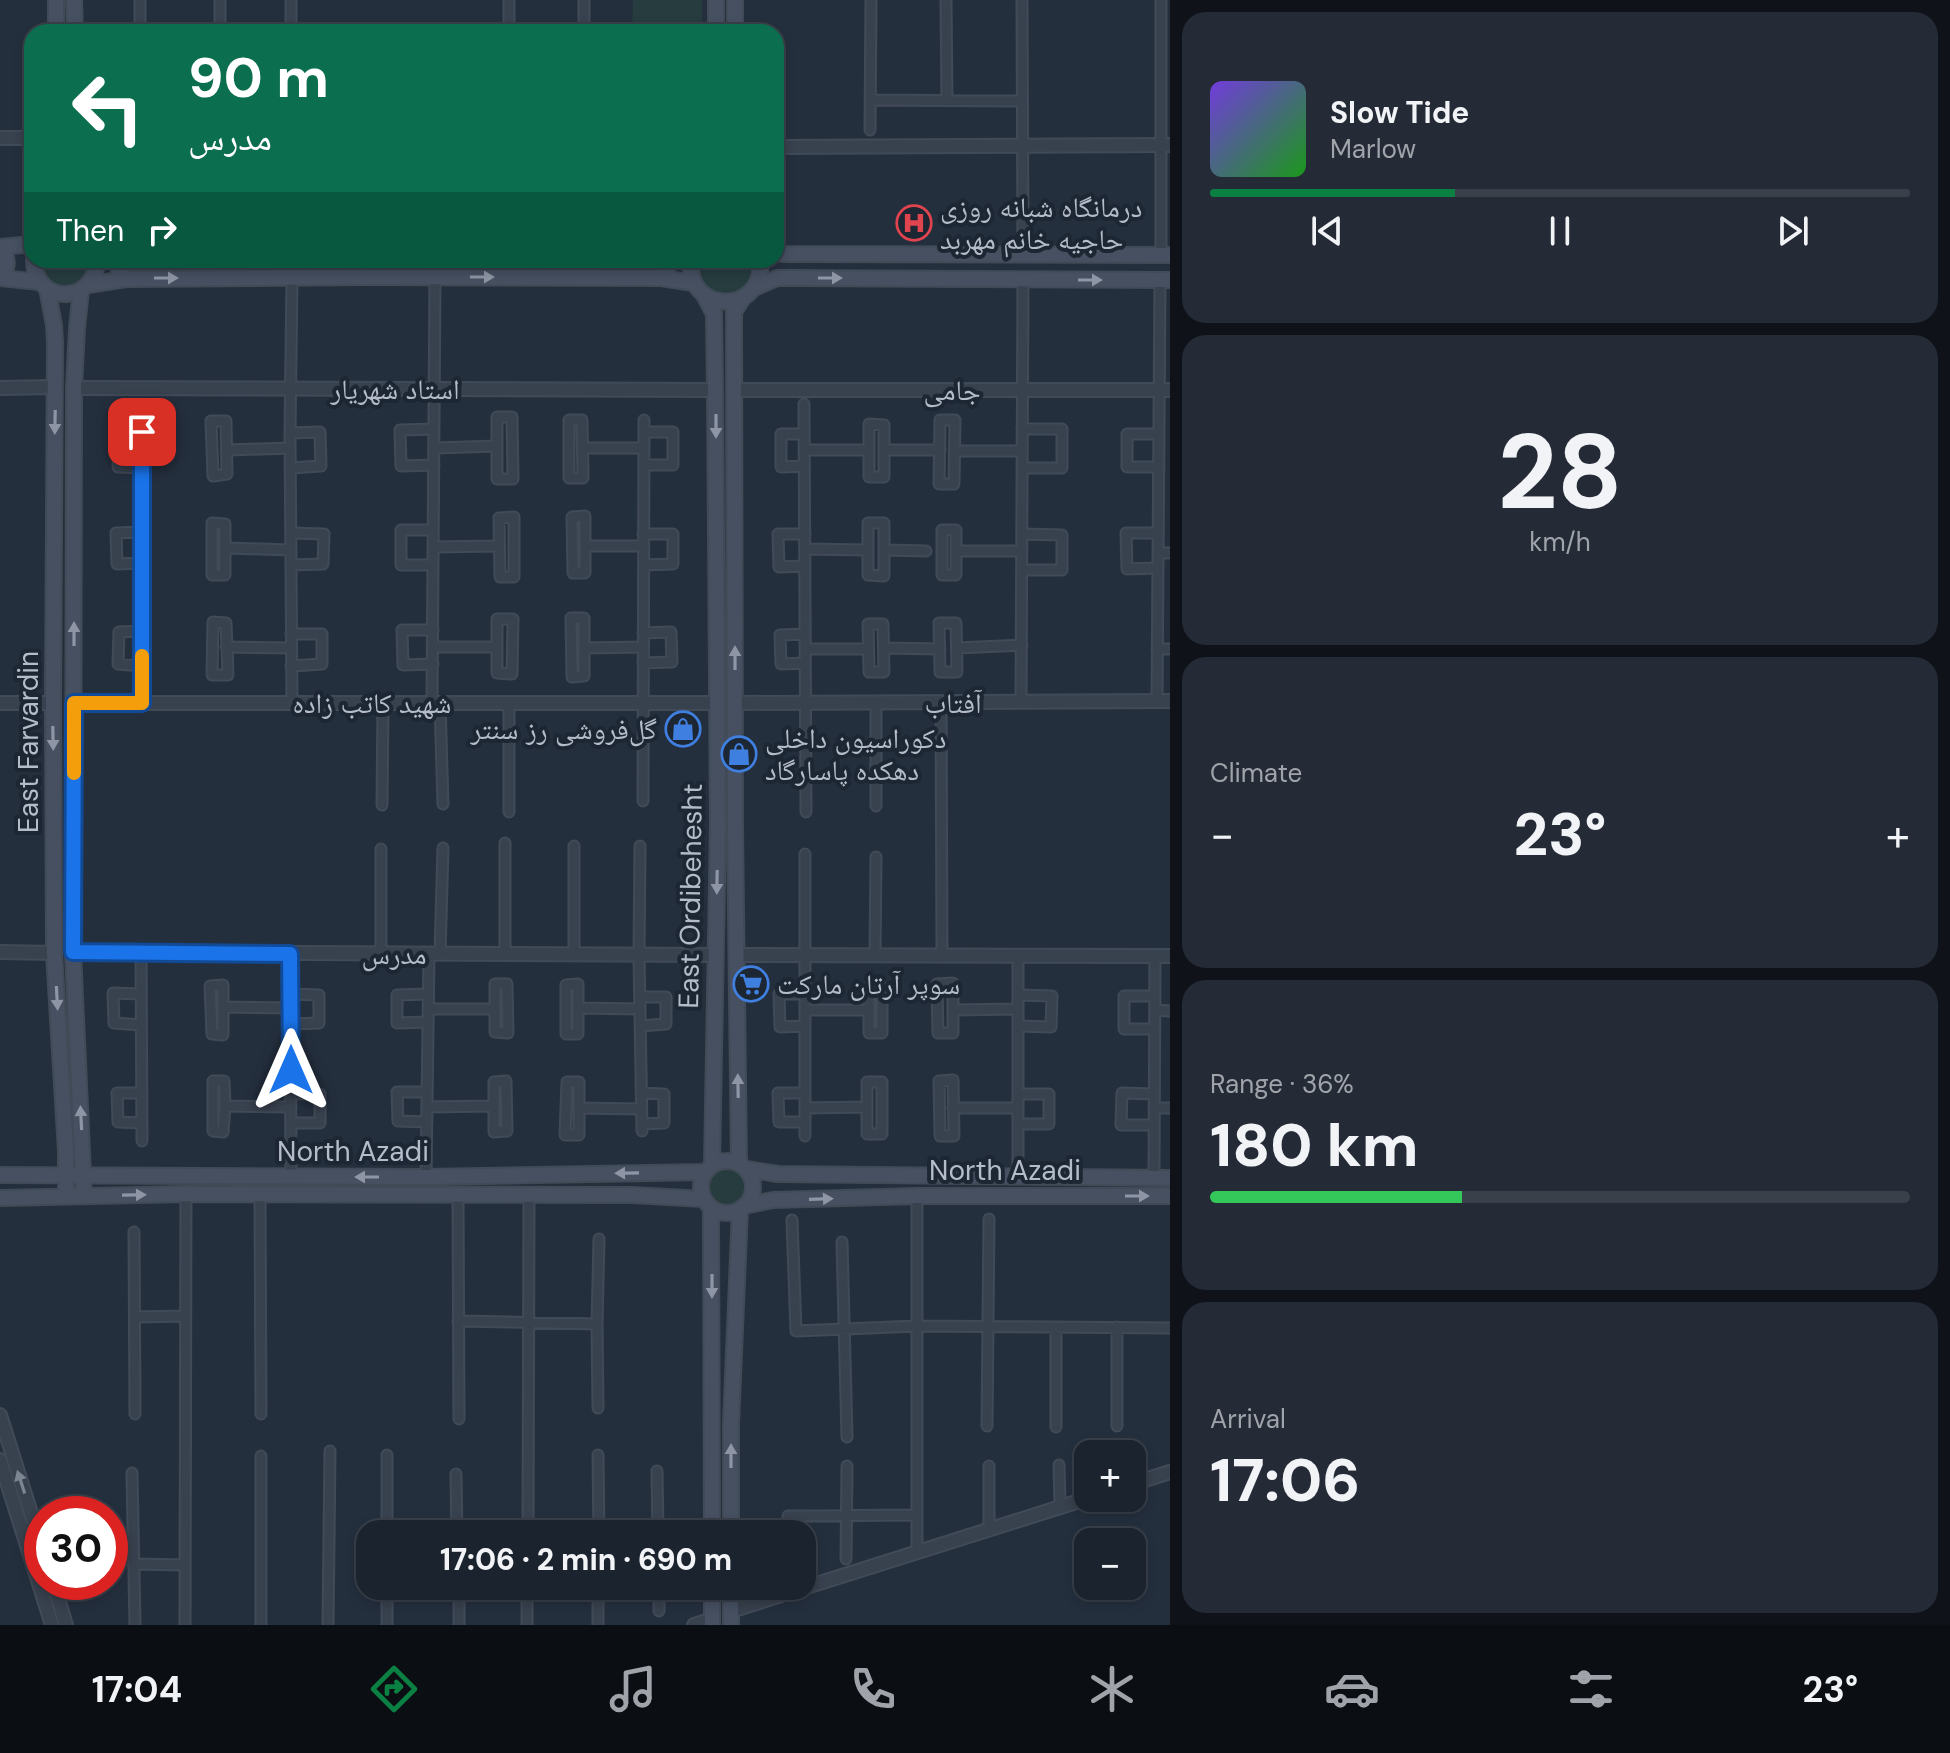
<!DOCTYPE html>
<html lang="en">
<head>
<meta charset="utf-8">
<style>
  body { margin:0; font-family:"DM Sans","Noto Naskh Arabic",sans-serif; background:#242b36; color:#f1f3f6; height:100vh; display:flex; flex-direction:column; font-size:30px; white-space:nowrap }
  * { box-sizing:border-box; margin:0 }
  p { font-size:26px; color:#a0a4aa }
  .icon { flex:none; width:44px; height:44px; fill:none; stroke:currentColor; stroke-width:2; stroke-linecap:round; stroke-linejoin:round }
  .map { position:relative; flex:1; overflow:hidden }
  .sheet { display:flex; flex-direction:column; gap:12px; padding:12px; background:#0f1319; width:780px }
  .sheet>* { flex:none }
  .hud { position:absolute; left:24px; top:24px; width:760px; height:244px; border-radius:24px; box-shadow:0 4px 12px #0003,0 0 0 2px #39404a; background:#0b6e4f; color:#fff; overflow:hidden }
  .controls { position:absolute; left:1074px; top:1440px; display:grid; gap:16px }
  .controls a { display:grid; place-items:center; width:72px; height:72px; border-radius:16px; background:#1b232e; box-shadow:0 4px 12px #0003,0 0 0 2px #39404a; font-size:40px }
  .speed { position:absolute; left:24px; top:1496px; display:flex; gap:16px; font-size:40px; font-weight:700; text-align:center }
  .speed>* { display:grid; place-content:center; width:104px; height:104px; border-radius:50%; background:#1b232e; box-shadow:0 4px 12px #0003,0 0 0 2px #39404a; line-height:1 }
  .speed .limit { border:12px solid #d22; background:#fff; color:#111 }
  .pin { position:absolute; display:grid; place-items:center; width:68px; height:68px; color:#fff; margin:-34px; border-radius:16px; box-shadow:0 4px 12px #0006 }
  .me { position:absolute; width:88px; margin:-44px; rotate:0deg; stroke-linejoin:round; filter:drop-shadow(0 0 6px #0008) }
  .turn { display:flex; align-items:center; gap:28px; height:168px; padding:0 32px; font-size:36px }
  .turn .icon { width:104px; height:104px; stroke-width:2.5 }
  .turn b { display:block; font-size:56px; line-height:68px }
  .then { display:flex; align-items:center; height:76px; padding:0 32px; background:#0003; gap:16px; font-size:30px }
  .big { font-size:60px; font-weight:800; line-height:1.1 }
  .sheet .card { flex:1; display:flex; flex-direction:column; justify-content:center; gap:12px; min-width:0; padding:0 28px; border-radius:24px; background:#242b36 }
  .sheet .dial { align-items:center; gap:0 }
  .dial b { font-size:104px; line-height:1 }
  .song { display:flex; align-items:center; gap:24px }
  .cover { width:96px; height:96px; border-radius:12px; background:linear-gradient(135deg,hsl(260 70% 55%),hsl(120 70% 35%)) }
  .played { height:8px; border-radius:4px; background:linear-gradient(90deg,#0b8043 35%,#39404a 35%) }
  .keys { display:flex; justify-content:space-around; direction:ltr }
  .heat { display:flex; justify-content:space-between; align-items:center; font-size:44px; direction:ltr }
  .charge { height:12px; border-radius:6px; background:linear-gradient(90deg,#34c759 36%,#39404a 0) }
  .trip { position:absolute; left:356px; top:1520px; width:460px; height:80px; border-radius:24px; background:#1b232e; box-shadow:0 4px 12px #0003,0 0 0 2px #39404a; font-weight:800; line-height:80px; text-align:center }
  .menu { display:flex; height:128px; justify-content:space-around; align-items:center; background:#0b0e12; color:#a0a4aa }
  .menu .icon { width:56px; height:56px }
  .menu .active { color:#0b8043 }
  .menu b { font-size:36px; color:#f1f3f6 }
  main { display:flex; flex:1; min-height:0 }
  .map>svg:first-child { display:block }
  .green { fill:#263c3f }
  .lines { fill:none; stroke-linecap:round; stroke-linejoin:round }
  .minor-casing { stroke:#414a57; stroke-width:13 }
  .tertiary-casing { stroke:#414a57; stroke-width:16 }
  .secondary-casing { stroke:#414a57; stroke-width:18 }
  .minor { stroke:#38414e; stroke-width:9 }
  .tertiary { stroke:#38414e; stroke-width:12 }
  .secondary { stroke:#465061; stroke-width:14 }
  .oneway { fill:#8e96a5 }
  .oneway2 { fill:#7c8592 }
  .route-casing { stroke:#114b97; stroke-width:20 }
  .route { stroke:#1a73e8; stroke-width:14 }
  .slow { stroke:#f59e0b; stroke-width:14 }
  .labels { text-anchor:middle; stroke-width:8; stroke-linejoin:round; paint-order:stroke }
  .poi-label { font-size:28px; fill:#b4bcc9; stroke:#1d2633; text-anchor:start }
  .street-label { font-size:28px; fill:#b4bcc9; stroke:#1d2633 }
</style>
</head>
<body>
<main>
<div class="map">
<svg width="1170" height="1625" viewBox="0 0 1170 1625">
  <rect width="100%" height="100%" fill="#242f3e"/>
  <path class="green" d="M633,0H702V32H632Z
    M40,260H91L86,278L72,288L56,286L49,282L43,275Z
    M697,260H753C757,292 714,310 700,280C697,274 698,266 697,260Z
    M706 1187a21 21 0 1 1 42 0a21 21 0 1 1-42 0Z"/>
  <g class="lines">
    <defs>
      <path id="minor" d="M140,0V32
        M291,0V32
        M584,0V32
        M946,0L947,101
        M1022,0L1023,255
        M429,31V32
        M220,32V0
        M509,32V0
        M870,100L1022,101
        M870,130L871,0
        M1161,255V0
        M804,404L806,812
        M142,411V703
        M497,417H512L513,479H497Z
        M569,420H582L583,478H569Z
        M940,420H955L954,484H939Z
        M211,421H226L227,474L213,476Z
        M869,424L884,425V477H869Z
        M644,432H673V465H644
        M290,433L320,432L321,466L290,468
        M804,434H781V467L804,466
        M434,448L497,446
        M583,448H644
        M227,450L290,448
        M804,450H869
        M884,450H940
        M955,451H1022
        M434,465L401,466L400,430L434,429
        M1159,467H1127V434H1159
        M142,468L118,467L119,433L142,432
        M1022,468H1062V429H1022
        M585,516V573H573L572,517Z
        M514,517V577H500L499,518Z
        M212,523L225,524V575H212Z
        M868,523H884V576L868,575Z
        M942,530H956V575H942Z
        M643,534H673V564L644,565
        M805,534H778L779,567L805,566
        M585,546H643
        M433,547L499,546
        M226,548L291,550
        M805,549L868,550
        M884,550L926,551
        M956,551H1022
        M1158,553H1170
        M142,563L117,564L116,533L142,532
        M291,565L323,564L324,534L291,533
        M433,565H401V530H433
        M1158,568L1127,569L1126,533H1158
        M1022,570H1062V535L1022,534
        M571,618H584V676L572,677Z
        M497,619H513L512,674L497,673Z
        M213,622L226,623L228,675H212Z
        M939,623H956L957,672H940Z
        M868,624H883L884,672H869Z
        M291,634H322V664L291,666
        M805,634L780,635L781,664L805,663
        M226,647L291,648
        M433,647H497
        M584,648L643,647
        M884,648L940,649
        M957,648L1022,645
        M805,649H868
        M1157,649H1170
        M643,663L672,662L671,632L643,633
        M433,664L403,665L402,630H433
        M142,666L118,664L119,632L142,631
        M1157,701L1160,280
        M1021,702L1023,280
        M292,703L290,433L292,278
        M432,703L435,277
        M440,703L443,804
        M941,703L942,955
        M643,801L644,420
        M382,805L383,703
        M876,806V703
        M509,812V703
        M640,846L639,955L642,1131
        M141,952L142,1141
        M290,954L291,1177
        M381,954V849
        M440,954L443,848
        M505,954V843
        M574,955V846
        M875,955L876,857
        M953,983V1033H938L937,984Z
        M495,984H507L508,1033L495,1032Z
        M578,984V1034H566V985Z
        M223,985V1035L212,1034L210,986Z
        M869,986H882V1033H869Z
        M141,994L113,993L114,1023L141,1025
        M290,994L319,995V1023L291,1024
        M640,997H666V1024L640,1026
        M223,1007L290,1008
        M578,1008L640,1009
        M428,1009H494
        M805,1010H869
        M953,1010L1018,1009
        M1155,1010L1170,1011
        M428,1022L397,1023V995L428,994
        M805,1026L780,1027L779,994H805
        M1018,1026L1051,1027L1052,996L1019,995
        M1155,1029H1124V996H1155
        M953,1080L954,1136H940L939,1081Z
        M213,1081H224L225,1106L223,1132L213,1131Z
        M506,1081L507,1131L494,1132V1082Z
        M567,1082H579V1135H565Z
        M867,1082H882V1134H867Z
        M141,1093H117L118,1122L141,1123
        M641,1093L664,1094V1123L642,1124
        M291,1094H320V1123H291
        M225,1106L291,1107
        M427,1107L493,1106
        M579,1108L641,1109
        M805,1108L867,1107
        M953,1108H1018
        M1154,1108H1170
        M427,1122L398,1121L397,1092H427
        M805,1122H779L778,1093H805
        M1018,1124H1049V1094H1018
        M1154,1125H1121L1122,1093L1154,1094
        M805,1136V854
        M426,1177L429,954
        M1018,1177V956
        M1154,1178L1155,956
        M260,1194L261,1414
        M458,1195L459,1419
        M792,1220L796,1331L917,1326L1170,1328
        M134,1232L135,1414
        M842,1242L847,1437
        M135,1317L185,1316
        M458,1321L597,1324
        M598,1408L597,1324L599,1239
        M987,1426L989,1219
        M1117,1426V1327
        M1056,1427V1327
        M387,1455V1534
        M598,1455L599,1534
        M1059,1465L1060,1507
        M989,1466V1530
        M657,1471L658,1534
        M132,1473L135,1625
        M456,1474L457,1534
        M528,1534L529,1195
        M789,1534L788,1516L917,1515
        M917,1552V1196
        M846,1559L847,1466
        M133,1564L185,1565
        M387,1586V1625
        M459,1586V1625
        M659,1586V1611
        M185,1625L186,1194
        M261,1625V1456
        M328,1625L330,1451
        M527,1625V1586
        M598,1625V1586"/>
      <path id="tertiary" d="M0,138H32
        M776,147L1170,145
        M0,388L55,387
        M74,388L715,390
        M734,390H1170
        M0,703H53
        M74,703H717
        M735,703L1170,701
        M0,952L54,953
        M73,952L715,955
        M736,955L1170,956
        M0,1415L42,1548
        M0,1460L52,1625
        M1132,1484L1170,1472
        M53,1582L66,1625
        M731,1611L1089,1498
        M694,1625L712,1619"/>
      <path id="secondary" d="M74,0L75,32
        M56,32V0
        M716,32V0
        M735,32V0
        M776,252L782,254L1170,255
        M34,260C34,305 95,306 97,260
        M120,260L119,271L126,279
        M691,260C685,315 766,316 760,260
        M0,278L40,282
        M1,278C9,267 9,258 0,247L32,244
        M661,278C667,272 668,268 667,260
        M88,285L126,279L364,277L661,278L694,283
        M47,288L54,325L55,343L53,703L54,953L66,1151V1196
        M754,288L777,278H793L1170,280
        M81,290L77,328L74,388L73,952L84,1196
        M704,295L714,314L715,390L718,826L712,1165
        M701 1187a26 26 0 1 1 52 0a26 26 0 1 1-52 0Z
        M739,1164L735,828L734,312L743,298
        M746,1169L778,1174L1170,1178
        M0,1175L426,1177L705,1172
        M0,1198L186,1194L632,1195L704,1199
        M744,1206L773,1200L917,1196H1170
        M711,1208L712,1534
        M731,1534V1424L740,1209
        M731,1586V1625
        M712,1625V1586"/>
    </defs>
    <use href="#minor" class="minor-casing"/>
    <use href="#tertiary" class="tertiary-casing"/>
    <use href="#secondary" class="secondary-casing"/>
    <use href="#minor" class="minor"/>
    <use href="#tertiary" class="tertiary"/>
    <use href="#secondary" class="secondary"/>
  </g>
  <defs><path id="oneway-solid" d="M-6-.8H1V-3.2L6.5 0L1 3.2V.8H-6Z" transform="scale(2)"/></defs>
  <g class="oneway">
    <use href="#oneway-solid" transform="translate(482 277)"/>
    <use href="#oneway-solid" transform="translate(166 278)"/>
    <use href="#oneway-solid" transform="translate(830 278)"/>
    <use href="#oneway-solid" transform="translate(1090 280)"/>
    <use href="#oneway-solid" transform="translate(55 422) rotate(91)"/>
    <use href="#oneway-solid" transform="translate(716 426) rotate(90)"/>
    <use href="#oneway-solid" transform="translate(74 634) rotate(-90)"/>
    <use href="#oneway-solid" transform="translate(735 658) rotate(-90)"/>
    <use href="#oneway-solid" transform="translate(53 738) rotate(89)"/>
    <use href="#oneway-solid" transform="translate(717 882) rotate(91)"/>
    <use href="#oneway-solid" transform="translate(57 998) rotate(87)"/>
    <use href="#oneway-solid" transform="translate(738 1086) rotate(-91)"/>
    <use href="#oneway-solid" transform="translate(81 1118) rotate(-93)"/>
    <use href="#oneway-solid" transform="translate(627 1173) rotate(179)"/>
    <use href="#oneway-solid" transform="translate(367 1177) rotate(-180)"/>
    <use href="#oneway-solid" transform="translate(134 1195) rotate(-1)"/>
    <use href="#oneway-solid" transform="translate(1137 1196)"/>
    <use href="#oneway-solid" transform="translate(821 1199) rotate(-2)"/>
    <use href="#oneway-solid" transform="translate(712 1286) rotate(90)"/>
    <use href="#oneway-solid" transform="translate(731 1456) rotate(-90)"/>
  </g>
  <use class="oneway2" href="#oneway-solid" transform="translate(21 1482) rotate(-108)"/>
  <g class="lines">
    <defs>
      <path id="route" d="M142,432V703H74L73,952L290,954L291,1070"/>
    </defs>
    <use href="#route" class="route-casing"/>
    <use href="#route" class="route"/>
    <path class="slow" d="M74,773V703H142V656"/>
  </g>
  <defs>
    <symbol id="hospital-ring" viewBox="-11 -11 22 22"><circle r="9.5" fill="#1d2633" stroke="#e0444e" stroke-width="1.5"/><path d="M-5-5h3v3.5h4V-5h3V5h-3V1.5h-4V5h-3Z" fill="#e0444e"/></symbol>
    <symbol id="shop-ring" viewBox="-11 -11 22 22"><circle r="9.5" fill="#1d2633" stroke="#3f7fe0" stroke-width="1.5"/><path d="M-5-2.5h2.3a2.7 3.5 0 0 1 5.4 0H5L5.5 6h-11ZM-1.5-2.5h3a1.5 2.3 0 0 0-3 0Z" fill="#3f7fe0"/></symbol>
    <symbol id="supermarket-ring" viewBox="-11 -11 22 22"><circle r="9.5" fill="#1d2633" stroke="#3f7fe0" stroke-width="1.5"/><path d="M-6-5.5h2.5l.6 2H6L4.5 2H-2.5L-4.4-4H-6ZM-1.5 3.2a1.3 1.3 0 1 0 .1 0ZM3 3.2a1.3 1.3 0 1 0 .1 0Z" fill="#3f7fe0"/></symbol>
  </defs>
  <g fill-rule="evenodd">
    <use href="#hospital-ring" x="894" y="203" width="40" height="40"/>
    <use href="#shop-ring" x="663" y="709" width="40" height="40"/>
    <use href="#shop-ring" x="719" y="734" width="40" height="40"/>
    <use href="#supermarket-ring" x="731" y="964" width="40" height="40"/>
  </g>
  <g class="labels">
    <g class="poi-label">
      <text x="940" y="217">درمانگاه شبانه‌ روزی<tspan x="940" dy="32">حاجیه‌ خانم مهربد</tspan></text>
      <text x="657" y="739" text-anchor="end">گل‌فروشی رز سنتر</text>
      <text x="765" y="748">دکوراسیون داخلی<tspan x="765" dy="32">دهکده پاسارگاد</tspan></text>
      <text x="777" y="994">سوپر آرتان مارکت</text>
    </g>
    <g class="street-label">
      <text x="395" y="399">استاد شهریار</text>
      <text x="952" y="400">جامی</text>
      <text x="372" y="713">شهید کاتب زاده</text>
      <text x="953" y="713">آفتاب</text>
      <text transform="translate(28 742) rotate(-90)" y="10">East Farvardin</text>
      <text transform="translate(690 896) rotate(-89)" y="10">East Ordibehesht</text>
      <text x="394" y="964">مدرس</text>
      <text x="353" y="1161">North Azadi</text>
      <text x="1005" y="1180">North Azadi</text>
    </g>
  </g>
</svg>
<div class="controls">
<a>+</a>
<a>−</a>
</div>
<div class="speed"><div class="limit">30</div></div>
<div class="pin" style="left:142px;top:432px;background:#d93025"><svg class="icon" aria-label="arrive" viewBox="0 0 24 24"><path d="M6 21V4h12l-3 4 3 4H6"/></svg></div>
<svg class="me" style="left:291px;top:1070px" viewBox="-20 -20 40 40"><path d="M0-17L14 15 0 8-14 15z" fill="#1a73e8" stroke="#fff" stroke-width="4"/></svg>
<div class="trip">17:06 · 2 min · 690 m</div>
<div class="hud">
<div class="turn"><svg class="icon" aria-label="left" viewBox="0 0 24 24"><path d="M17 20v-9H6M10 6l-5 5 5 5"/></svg><div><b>90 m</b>مدرس</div></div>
<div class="then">Then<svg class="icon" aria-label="right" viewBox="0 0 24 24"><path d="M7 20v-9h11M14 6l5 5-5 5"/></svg></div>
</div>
</div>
<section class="sheet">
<div class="card">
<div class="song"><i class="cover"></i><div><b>Slow Tide</b><p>Marlow</p></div></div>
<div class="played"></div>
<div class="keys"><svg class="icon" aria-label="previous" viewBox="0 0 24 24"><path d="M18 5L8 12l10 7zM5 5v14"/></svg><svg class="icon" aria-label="pause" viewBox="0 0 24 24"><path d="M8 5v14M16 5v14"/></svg><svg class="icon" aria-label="next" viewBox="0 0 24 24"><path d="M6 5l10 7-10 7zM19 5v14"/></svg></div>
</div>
<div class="card dial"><b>28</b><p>km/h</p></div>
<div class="card"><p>Climate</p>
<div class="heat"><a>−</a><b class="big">23°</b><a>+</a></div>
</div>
<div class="card"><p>Range · 36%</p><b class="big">180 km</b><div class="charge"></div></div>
<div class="card"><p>Arrival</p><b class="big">17:06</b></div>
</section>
</main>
<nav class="menu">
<b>17:04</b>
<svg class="icon active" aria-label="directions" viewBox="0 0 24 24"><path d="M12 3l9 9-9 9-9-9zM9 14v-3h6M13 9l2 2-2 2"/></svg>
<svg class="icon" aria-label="music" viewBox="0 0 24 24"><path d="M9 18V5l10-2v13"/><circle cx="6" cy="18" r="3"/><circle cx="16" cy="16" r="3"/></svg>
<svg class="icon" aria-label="phone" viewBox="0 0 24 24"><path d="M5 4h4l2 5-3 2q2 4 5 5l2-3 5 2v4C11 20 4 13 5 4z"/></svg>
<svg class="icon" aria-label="climate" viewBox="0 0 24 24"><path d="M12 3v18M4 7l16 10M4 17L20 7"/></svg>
<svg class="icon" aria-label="car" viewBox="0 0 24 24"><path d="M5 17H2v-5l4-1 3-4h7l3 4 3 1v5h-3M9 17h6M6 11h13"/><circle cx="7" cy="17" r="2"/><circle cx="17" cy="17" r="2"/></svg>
<svg class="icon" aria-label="filters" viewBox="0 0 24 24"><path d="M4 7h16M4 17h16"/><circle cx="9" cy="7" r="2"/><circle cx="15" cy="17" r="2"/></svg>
<b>23°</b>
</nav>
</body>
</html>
